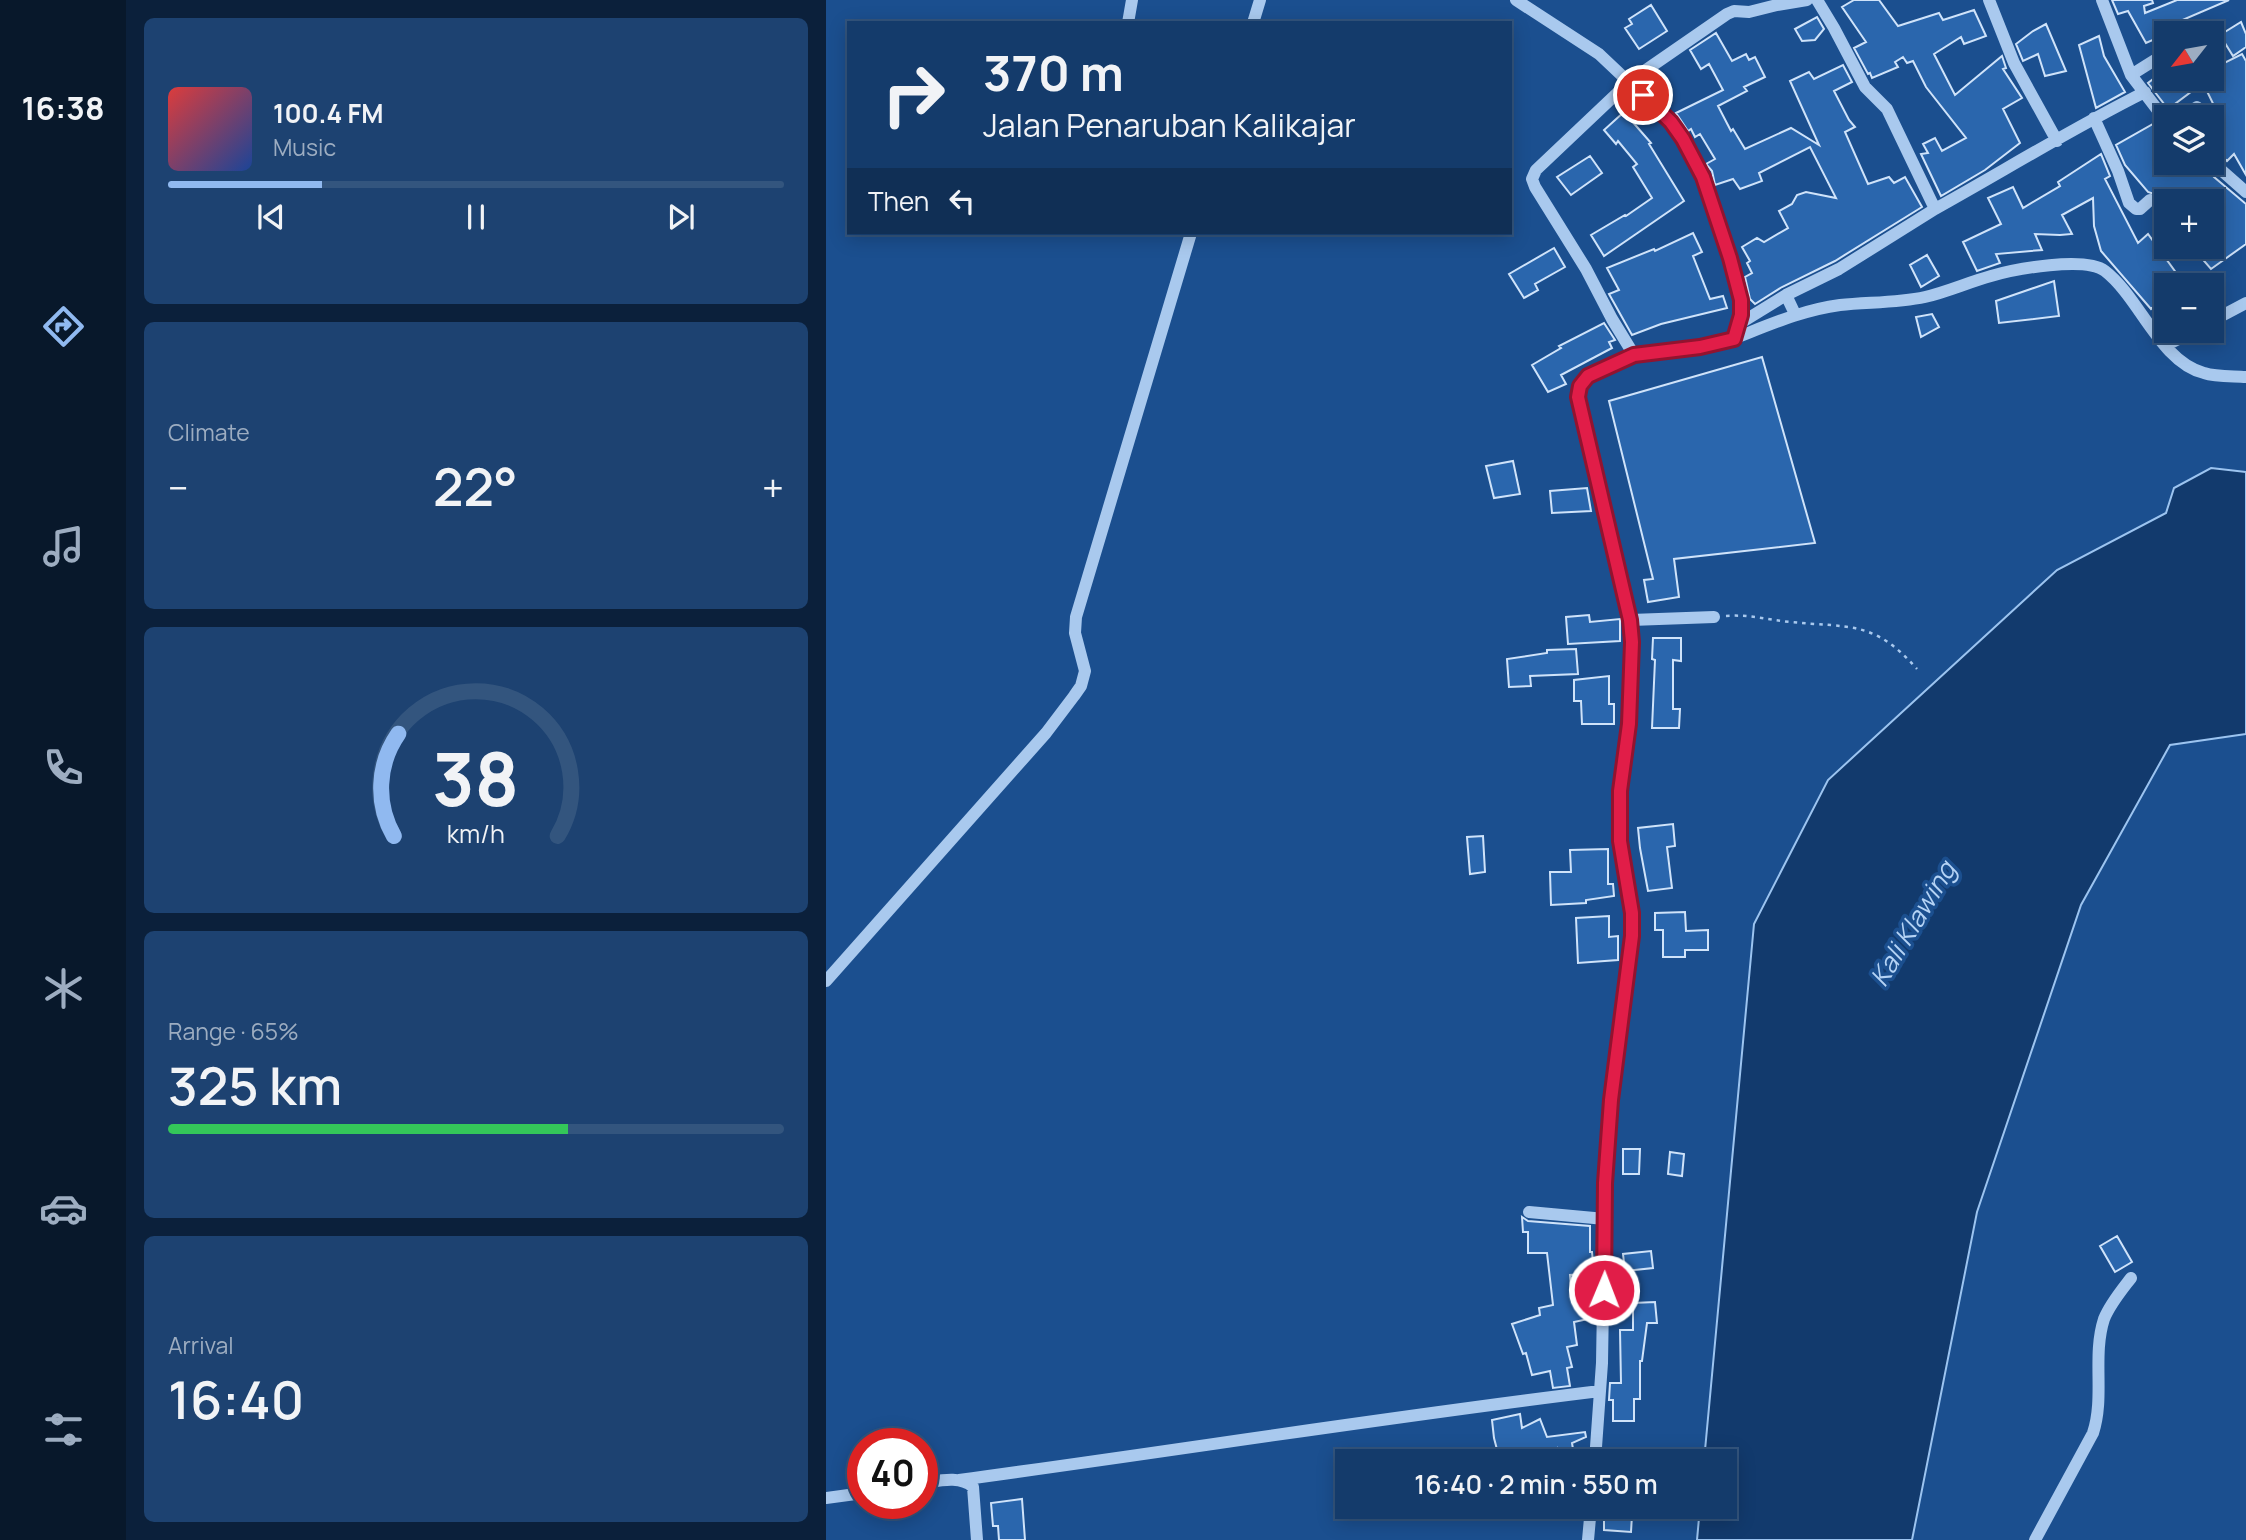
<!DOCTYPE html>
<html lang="en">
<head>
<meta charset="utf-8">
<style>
  body { margin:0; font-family:Manrope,sans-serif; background:#1d4271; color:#f1f3f6; height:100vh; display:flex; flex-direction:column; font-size:26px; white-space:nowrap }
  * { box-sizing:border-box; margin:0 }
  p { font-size:23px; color:#9dadc1 }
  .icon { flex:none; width:38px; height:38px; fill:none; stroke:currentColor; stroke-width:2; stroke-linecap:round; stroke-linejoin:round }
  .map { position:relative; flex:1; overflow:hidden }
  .sheet { display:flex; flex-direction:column; gap:18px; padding:18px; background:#0b203b; width:700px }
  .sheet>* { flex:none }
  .hud { position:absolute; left:21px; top:21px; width:665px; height:214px; border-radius:0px; box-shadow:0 4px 18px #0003,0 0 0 2px #33557e; background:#143b6b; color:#f1f3f6; overflow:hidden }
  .needle { width:46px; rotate:239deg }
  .fabs { position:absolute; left:1328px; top:21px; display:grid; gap:14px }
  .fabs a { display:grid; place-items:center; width:70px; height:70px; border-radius:0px; background:#143b6b; box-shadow:0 4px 18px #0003,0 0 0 2px #33557e; font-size:35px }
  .speed { position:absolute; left:21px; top:1428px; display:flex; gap:14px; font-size:35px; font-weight:700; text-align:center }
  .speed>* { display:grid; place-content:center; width:91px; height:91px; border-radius:50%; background:#143b6b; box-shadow:0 4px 18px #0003,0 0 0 2px #33557e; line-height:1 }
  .speed .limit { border:10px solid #d22; background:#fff; color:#111 }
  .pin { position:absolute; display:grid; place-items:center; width:60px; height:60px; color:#fff; margin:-30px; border:4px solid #fff; border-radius:50%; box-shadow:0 2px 7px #0007 }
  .me { position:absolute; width:77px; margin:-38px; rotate:1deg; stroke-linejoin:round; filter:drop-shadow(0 0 5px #0008) }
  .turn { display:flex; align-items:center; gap:24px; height:147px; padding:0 21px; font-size:32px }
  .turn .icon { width:91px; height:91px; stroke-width:2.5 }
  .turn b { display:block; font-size:49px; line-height:60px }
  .then { display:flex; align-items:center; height:66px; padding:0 21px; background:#0003; gap:14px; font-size:26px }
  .big { font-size:52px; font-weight:600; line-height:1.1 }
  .sheet .widget { flex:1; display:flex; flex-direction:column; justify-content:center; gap:10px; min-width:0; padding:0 24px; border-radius:10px; background:#1d4271 }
  .sheet .dial { align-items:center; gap:0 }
  .dial svg { height:182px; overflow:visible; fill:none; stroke:#33557e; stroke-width:7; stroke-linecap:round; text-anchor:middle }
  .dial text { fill:#f1f3f6; stroke:none }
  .song { display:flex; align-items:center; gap:21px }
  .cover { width:84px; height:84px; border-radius:10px; background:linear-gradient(135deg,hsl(0 70% 55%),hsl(220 70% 35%)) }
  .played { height:7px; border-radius:4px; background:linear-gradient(90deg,#90b9f0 25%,#33557e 25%) }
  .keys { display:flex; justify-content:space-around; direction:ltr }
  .heat { display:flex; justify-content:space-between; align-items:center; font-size:38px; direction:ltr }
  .charge { height:10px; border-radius:5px; background:linear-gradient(90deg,#34c759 65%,#33557e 0) }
  .trip { position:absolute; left:509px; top:1449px; width:402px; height:70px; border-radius:0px; background:#143b6b; box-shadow:0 4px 18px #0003,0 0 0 2px #33557e; font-weight:600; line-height:70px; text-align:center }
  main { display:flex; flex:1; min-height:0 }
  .tab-bar { display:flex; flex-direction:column; width:126px; justify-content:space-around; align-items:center; background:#08182b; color:#9dadc1 }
  .tab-bar .icon { width:49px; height:49px }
  .tab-bar .selected { color:#90b9f0 }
  .tab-bar b { font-size:32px; color:#f1f3f6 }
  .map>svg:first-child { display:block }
  .water { fill:#123a6d; stroke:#9cc4f0; stroke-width:2 }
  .building { fill:#2a66ad; stroke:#cfe3fa; stroke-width:2 }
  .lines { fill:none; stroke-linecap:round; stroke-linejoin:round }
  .path { stroke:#a9c9ee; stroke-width:2.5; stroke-dasharray:3.5 5; stroke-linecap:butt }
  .minor { stroke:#a9c9ee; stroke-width:12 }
  .route-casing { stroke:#92132f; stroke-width:18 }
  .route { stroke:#e11d48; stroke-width:12 }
  .labels { text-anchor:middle; stroke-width:7; stroke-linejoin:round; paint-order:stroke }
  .water-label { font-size:26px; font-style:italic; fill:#b5d3f5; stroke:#1b4f8f }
</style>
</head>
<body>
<main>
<nav class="tab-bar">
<b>16:38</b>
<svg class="icon selected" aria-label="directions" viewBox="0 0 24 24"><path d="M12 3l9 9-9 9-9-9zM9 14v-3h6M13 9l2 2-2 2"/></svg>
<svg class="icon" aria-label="music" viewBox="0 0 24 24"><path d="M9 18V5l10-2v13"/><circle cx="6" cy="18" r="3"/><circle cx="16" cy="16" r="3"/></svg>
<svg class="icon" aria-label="phone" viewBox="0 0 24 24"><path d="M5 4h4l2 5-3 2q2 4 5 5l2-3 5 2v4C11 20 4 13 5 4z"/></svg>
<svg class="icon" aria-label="climate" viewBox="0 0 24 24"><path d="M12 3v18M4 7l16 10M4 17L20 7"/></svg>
<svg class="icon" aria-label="car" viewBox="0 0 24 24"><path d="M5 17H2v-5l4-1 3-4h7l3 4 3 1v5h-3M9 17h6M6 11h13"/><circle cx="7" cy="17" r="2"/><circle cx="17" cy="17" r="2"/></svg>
<svg class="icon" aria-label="filters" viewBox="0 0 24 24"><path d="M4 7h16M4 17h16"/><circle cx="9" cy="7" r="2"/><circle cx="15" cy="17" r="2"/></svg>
</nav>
<section class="sheet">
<div class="widget">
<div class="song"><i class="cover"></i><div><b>100.4 FM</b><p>Music</p></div></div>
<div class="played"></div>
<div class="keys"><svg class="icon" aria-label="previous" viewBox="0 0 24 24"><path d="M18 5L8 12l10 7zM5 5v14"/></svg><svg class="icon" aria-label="pause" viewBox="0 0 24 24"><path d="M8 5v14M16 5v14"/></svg><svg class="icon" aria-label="next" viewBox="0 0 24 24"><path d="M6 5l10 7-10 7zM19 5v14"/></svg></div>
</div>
<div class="widget"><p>Climate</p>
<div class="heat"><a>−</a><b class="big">22°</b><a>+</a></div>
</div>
<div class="widget dial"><svg viewBox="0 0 100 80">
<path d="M14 69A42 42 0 1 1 86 69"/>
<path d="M14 69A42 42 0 0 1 16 24" stroke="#90b9f0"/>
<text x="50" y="56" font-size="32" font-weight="700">38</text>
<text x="50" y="72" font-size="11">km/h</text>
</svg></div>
<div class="widget"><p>Range · 65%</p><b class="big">325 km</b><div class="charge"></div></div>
<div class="widget"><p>Arrival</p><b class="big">16:40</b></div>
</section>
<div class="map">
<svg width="1420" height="1540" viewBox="0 0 1420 1540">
  <rect width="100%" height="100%" fill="#1b4f8f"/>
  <path class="water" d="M1385,468L1420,472V734L1344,745L1255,905L1151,1212L1086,1540H871L874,1507H900V1461H878L928,924L1002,780L1231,570L1340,513L1348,488Z"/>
  <path class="building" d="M1028,0H1053L1072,26L1113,13L1117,20L1148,10L1160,36L1138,44L1135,37L1108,54L1129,95L1176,56L1180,68L1177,69L1196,98L1177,109L1194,143L1159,170L1115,196L1095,154L1102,153L1097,144L1109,138L1116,151L1140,138L1100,87L1087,61L1081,63L1077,57L1069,62L1072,67L1046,78L1044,73L1042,74L1028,48L1040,42L1016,7Z
    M1286,0H1326L1327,3L1318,6L1319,13L1351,0H1403L1354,21L1356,27L1320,43L1302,11L1292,14Z
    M825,5L841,31L813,49L799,28L806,24L803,19Z
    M991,17L998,29L989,40L976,41L969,29Z
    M1415,22L1420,34V47L1407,56L1394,35Z
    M1220,24L1240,71L1219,76L1212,54L1197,61L1190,44L1207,31Z
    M890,33L906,61L920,54L923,60L929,57L939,77L918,87L921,91L892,106L905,131L907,129L919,149L965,128L993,145L964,81L983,72L988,79L1017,65L1026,82L1008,91L1023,120L1029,127L1019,132L1042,184L1063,177L1068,183L1079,177L1096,207L1009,261L956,287L929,304L924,299L919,277L926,273L921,263L924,261L916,247L931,238L938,242L962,228L953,211L966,204L971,195L980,192L1010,198L984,147L933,173L936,181L914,189L907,179L889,185L886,171L880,164L889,159L874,134L869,137L865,129L862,131L850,113L897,90L883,64L875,69L864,50Z
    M1273,36L1278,56L1299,92L1270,108L1253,45Z
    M1416,54L1420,61V175L1408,154L1401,161L1388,148L1397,142L1393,130L1398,126L1377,83L1342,109L1322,83L1340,69V79H1386V69Z
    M798,112L825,143L823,144L858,201L778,256L765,235L799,215L800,216L826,198L807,167L811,164L792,141L790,144L778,130Z
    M1327,124L1340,136V163H1377L1388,177L1420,204V244L1385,269L1366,247H1386V201H1340V215L1332,204L1331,195L1322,192L1299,165L1290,145Z
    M1275,154L1284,176L1279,179L1312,243L1322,234L1359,285H1340V295L1325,309L1275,251L1268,226L1267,198L1236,215L1246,234L1234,235L1209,234L1216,250L1170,254L1174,263L1151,271L1137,242L1175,224L1162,198L1187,187L1197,208L1234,186L1232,182Z
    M764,156L776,173L745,195L731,177Z
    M867,233L876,252L867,256L884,299L897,296L901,308L835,324L806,335L783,294L793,290L781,268L828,249L829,251Z
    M728,248L739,267L709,284L712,290L698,298L683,274Z
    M1101,255L1113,276L1095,287L1084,265Z
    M1228,281L1233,316L1173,323L1170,301Z
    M1106,314L1113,327L1095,337L1090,317Z
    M778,323L789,340L783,342L786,348L735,375L740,384L722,392L706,365L735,348L733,346Z
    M936,357L989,543L848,559L853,597L822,602L818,580L827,579L783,401Z
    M687,461L694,494L668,498L660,466Z
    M761,488L765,511L726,513L724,491Z
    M763,615L764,622L794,619V641L742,644L740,617Z
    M827,638H855V661L847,660V709H854L853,728H826L829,660L826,659Z
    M750,649L752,674L704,676L705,686L683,687L681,659L721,653V650Z
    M783,676V704H788V724H756L755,701H748V680Z
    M847,824L849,846L841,847L846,888L822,891L814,848L812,828Z
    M657,836L659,872L644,874L641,837Z
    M782,849V884H787L788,896L760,900V903L725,905L724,872H745L744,850Z
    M859,912L860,931L882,930V950H859V957H837V930H829V913Z
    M783,916V937L792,936V960L752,963L750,918Z
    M797,1149H814L813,1174H797Z
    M844,1152L858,1154L856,1176L842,1174Z
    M696,1217L702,1221L764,1226V1252H766L768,1273L744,1275L746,1302L757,1300L762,1319L748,1322L751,1345L741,1347L746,1367L741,1368L744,1386L727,1388L724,1371L706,1375L700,1353L697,1354L686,1324L714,1315L713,1308L727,1305L721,1253H702V1232H697Z
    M1291,1236L1306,1262L1289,1272L1274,1246Z
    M825,1251L827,1268L799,1271L797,1254Z
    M829,1302L831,1323H821L816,1361H814V1399H808V1421H787V1400H783L784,1383H795L794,1330H807V1303Z
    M694,1414L696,1428L714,1419L721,1437L759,1432L760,1437L746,1443L749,1461H732L731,1448L697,1461H674L668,1438L666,1420Z
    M196,1499L199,1540H173L172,1526H167L165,1503Z
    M778,1515H806L805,1532L778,1530Z"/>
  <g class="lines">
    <path class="path" d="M900,616C923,614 942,620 965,622C1024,628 1048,620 1091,669"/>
    <path class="minor" d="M690,0L773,54L845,122L857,139L877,177L911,280L915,300V315L907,339L874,347L808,355L762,376L753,386L752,397L805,620L806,642L803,724L794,791V841L806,913V936L785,1100L779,1183L776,1363L769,1461
      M1163,0L1188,63L1231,141
      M1276,0L1305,75L1340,121
      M302,23L306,0
      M427,23L434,0
      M1305,75L1340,53
      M1355,117L1371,107
      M1268,118L1292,171L1303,203L1310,209H1314L1324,200
      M1386,162L1420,192
      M1109,209C1179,170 1247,128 1319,92
      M969,314L960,295L1013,269L1109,209L1061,109L1039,87L1008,28L991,0
      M1386,321L1420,303
      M913,324L960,295
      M907,339C943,325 976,310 1014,305C1042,302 1071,303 1099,297C1121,292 1143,282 1165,276C1189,269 1259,256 1279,271C1314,298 1334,362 1378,373C1390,377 1407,376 1420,377
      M1339,346L1368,331
      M808,355L786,319L760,269L709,187L706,179L710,170L804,81L901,14L908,11L923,12L951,5L981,0
      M805,620L888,617
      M0,981L220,733L248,696L255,686L259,671L249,633L250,617L365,233
      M703,1212L779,1219
      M133,1480C347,1451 560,1417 774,1391
      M96,1483C112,1481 134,1475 147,1487L151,1540
      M0,1498L37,1493
      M762,1540L765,1507
      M1209,1540L1267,1433C1279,1397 1266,1356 1278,1319C1284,1304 1295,1291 1305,1278"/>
  </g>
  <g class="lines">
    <defs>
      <path id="route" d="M778,1290L779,1183L785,1100L806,936V913L794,841V791L803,724L806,642L804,620L752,397L754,386L762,376L808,355L874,347L908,339L915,315V300L904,258L877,177L857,139L845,122L817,95"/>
    </defs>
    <use href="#route" class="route-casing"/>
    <use href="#route" class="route"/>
  </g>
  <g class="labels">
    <g class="water-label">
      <text transform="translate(1087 924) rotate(-59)" y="9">Kali Klawing</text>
    </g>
  </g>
</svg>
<div class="fabs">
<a><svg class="needle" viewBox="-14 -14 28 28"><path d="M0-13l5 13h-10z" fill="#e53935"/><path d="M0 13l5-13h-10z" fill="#9dadc1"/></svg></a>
<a><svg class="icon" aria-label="layers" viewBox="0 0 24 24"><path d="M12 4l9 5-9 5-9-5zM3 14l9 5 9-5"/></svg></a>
<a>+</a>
<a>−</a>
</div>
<div class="speed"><div class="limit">40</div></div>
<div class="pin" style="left:817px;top:95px;background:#d93025"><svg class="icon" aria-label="arrive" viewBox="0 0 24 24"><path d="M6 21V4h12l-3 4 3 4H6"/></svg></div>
<svg class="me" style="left:778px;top:1290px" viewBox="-20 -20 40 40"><circle r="17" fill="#e11d48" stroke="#fff" stroke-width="3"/><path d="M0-11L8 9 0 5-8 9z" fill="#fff"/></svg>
<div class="trip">16:40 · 2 min · 550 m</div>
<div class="hud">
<div class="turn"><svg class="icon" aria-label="right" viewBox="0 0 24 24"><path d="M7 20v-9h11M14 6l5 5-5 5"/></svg><div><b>370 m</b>Jalan Penaruban Kalikajar</div></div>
<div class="then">Then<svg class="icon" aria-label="left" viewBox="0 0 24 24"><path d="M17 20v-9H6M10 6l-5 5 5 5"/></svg></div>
</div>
</div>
</main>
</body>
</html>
